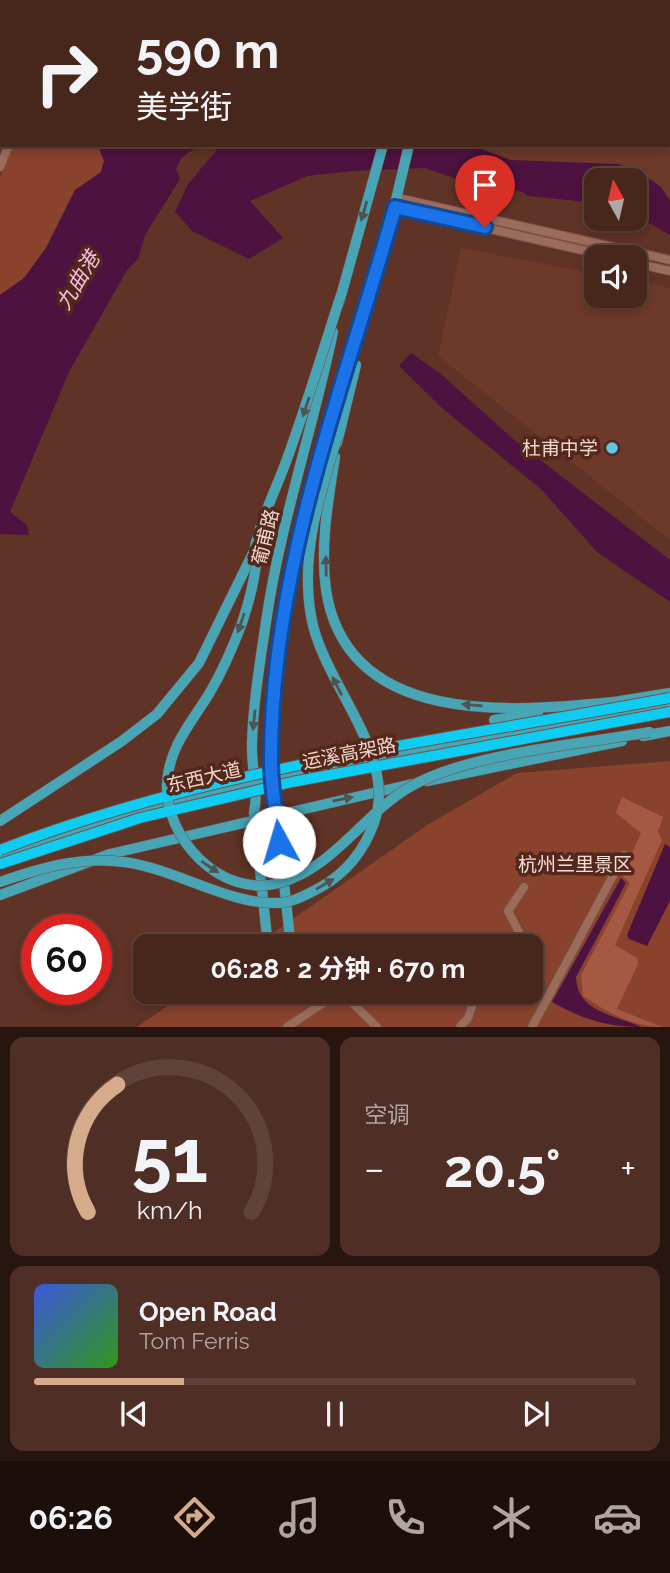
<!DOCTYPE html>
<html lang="zh">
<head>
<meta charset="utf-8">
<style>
  body { margin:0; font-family:Raleway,"Noto Sans SC",sans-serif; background:#4e2e25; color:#f1f3f6; height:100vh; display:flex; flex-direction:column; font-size:26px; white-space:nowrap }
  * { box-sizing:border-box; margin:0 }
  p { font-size:23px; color:#b0a5a3 }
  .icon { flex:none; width:38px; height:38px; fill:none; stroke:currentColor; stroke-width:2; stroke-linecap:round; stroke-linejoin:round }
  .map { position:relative; height:1027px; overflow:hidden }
  .side { display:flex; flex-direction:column; gap:10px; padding:10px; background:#27150f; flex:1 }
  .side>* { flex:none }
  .guide { position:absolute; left:0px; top:0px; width:670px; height:147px; box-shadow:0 4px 10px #0003,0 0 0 2px #5f433b; background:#47261c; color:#f1f3f6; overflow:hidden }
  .needle { width:46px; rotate:352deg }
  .controls { position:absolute; left:584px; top:168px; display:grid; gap:14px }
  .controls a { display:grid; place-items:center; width:63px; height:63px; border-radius:14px; background:#47261c; box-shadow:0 4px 10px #0003,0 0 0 2px #5f433b; font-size:35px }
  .speed { position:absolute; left:21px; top:914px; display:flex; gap:14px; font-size:35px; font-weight:700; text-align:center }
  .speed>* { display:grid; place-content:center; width:91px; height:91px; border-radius:50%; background:#47261c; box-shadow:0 4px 10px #0003,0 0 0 2px #5f433b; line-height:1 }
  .speed .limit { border:10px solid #d22; background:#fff; color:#111 }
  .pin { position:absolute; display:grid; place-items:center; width:60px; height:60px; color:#fff; margin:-72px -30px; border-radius:50% 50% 50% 0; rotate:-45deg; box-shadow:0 0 7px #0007 }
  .pin .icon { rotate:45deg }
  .me { position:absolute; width:77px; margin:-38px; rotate:354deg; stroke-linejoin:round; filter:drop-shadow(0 0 5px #0008) }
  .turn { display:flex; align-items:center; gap:24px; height:147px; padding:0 21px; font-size:32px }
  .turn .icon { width:91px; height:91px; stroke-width:2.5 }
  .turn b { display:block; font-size:49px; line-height:60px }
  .big { font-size:52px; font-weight:700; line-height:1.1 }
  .side .widget { flex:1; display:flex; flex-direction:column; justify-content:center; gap:10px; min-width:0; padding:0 24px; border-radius:14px; background:#4e2e25 }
  .side .dial { align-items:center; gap:0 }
  .dial svg { height:182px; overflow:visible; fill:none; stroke:#5f433b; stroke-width:7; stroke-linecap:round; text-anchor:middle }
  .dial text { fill:#f1f3f6; stroke:none }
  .song { display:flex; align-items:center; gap:21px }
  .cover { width:84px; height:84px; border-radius:10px; background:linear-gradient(135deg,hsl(230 70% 55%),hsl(110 70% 35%)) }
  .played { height:7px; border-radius:4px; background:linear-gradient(90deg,#d6ab8b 25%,#5f433b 25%) }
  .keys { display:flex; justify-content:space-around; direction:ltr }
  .heat { display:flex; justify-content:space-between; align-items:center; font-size:38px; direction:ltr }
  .side .tiles { flex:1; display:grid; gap:10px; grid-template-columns:1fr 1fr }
  .widget:last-child { grid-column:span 2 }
  .trip { position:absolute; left:133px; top:934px; width:410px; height:70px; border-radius:14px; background:#47261c; box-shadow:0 4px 10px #0003,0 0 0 2px #5f433b; font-weight:700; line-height:70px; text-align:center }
  .dock { display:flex; height:112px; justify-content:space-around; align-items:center; background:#1c0f0b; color:#b0a5a3 }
  .dock .icon { width:49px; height:49px }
  .dock .selected { color:#d6ab8b }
  .dock b { font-size:32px; color:#f1f3f6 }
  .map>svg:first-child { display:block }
  .built { fill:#6d3929 }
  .green { fill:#89422c }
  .forest { fill:#a55942 }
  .water { fill:#4e1241 }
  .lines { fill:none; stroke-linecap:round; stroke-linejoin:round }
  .minor-casing { stroke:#765146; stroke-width:10 }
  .major-casing { stroke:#765146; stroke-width:11 }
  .minor { stroke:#9c6b5c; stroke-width:8 }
  .major { stroke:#47a5b6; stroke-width:10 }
  .major-bridge-casing { stroke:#765146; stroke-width:11; stroke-linecap:butt }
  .highway-bridge-casing { stroke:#765146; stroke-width:12; stroke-linecap:butt }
  .major-bridge { stroke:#47a5b6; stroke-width:10 }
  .highway-bridge { stroke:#0fccf2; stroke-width:10 }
  .oneway { fill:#4f5451 }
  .route-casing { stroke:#114b97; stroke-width:18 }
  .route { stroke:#1a73e8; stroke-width:12 }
  .poi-dot { fill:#5ac8e5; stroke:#53281b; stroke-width:2.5 }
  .labels { text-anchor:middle; stroke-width:7; stroke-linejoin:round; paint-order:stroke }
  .poi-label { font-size:19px; fill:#f1d5cc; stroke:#53281b; text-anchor:end }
  .street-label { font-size:19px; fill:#f1d5cc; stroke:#53281b }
  .park-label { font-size:19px; fill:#f4ddd6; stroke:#53281b }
  .water-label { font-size:21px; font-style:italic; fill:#f4bce3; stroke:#53281b }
</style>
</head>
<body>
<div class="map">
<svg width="670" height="1027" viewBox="0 0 670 1027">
  <rect width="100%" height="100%" fill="#5f3325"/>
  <path class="built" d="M503,0H670V197L639,175L525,165L483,152L475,145H668V2Z
    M461,248L597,274V296H635V281L670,288V540L438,356Z"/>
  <path class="green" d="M12,145H111L99,148L104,161L101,172L75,190L46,248L24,278L0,295V177Z
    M670,761V1027H137L188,992H530V947H253L427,825L517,773Z"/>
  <path class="forest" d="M622,797L663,817L658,832L662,840L615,945L637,958L638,964L617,1009L662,1027C632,1027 607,1012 583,996L581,975L630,883L622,876L641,833L616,813Z"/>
  <path class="water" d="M111,145H200L181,158L176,169L180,179L145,235L138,259L127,270L69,372L10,512L27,525L29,535L0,534V295L24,278L46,248L75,190L101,172L104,161L99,148Z
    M221,145H471L511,160L618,164L641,173L661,187L670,201V235L635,215V180H597V203L528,196L522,192L484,182L482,187L424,168L353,171L307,176L250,201L283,238L249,259L192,231L175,212L188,184Z
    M411,353L441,374L513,439L670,560V602L597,552L542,490L443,409L399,366Z
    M665,844L670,847V901L647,946L629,939L627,935Z
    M621,878L626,883L576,977C577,1012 615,1015 641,1027C607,1027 581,1019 552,1002Z"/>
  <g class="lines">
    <defs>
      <path id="minor" d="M42,2L43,0
        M56,2L57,0
        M0,106H2
        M0,137L2,131
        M0,167L9,145
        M398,198L670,260
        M395,207L612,257
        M635,263L670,271
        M513,947L519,932L508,911L524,887
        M341,992L377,1027
        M287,1027L340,992
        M460,1027L468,1018L477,992
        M532,1027L624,855"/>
      <path id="major" d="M423,2L424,0
        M441,2L442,0
        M339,303L383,145
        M337,443L356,365
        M335,457C328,501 320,546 326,590C347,727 511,712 614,702
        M608,703L670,693
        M494,720L538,713
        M643,736L670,731
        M427,781L622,741
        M0,821L122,741L157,714L199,663L255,549
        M0,858C211,775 448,746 670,705
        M0,895L110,854L412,784
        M268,947L254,813C259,790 251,768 252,744C253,704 260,662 266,622C280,524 313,429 333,332
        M291,947L271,764L281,641L298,542L384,250L409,145"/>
    </defs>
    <use href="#minor" class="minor-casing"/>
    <use href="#major" class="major-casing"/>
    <use href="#minor" class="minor"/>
    <use href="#major" class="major"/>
    <defs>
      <path id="major-bridge" d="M341,295C323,350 307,404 287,459C278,485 260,520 255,547C255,553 257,558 256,564C254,583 248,605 242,623C233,647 222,672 209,694C191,723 169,747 167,783C164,838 221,899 279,883C332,869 363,815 408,788C466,753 582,744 650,732
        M0,882C40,868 81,856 124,862C173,868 230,905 277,903C292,903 308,894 321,887C346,873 364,850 374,823C399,754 322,683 311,616C300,554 320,494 338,435"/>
      <path id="highway-bridge" d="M0,850C213,767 446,740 670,698
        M0,864L140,818L292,782L670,712"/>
    </defs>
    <use href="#major-bridge" class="major-bridge-casing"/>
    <use href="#highway-bridge" class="highway-bridge-casing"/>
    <use href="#major-bridge" class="major-bridge"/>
    <use href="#highway-bridge" class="highway-bridge"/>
  </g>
  <defs><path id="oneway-solid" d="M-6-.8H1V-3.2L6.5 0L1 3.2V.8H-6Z" transform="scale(1.75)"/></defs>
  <g class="oneway">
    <use href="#oneway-solid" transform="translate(364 211) rotate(106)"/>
    <use href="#oneway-solid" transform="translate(306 407) rotate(108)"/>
    <use href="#oneway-solid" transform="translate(326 566) rotate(-91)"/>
    <use href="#oneway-solid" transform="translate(241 623) rotate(109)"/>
    <use href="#oneway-solid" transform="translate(337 686) rotate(-117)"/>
    <use href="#oneway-solid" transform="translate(472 705) rotate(-175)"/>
    <use href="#oneway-solid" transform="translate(254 720) rotate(96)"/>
    <use href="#oneway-solid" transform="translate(343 799) rotate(-12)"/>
    <use href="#oneway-solid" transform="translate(210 867) rotate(34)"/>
    <use href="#oneway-solid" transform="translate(325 884) rotate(-31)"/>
  </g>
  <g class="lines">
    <defs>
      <path id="route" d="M279,842C277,816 271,789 271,762C270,571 344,388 395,207L485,227"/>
    </defs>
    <use href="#route" class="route-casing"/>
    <use href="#route" class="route"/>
  </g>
  <circle class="poi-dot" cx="612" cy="448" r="7"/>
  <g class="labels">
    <g class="poi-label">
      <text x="598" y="455">杜甫中学</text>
    </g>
    <g class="street-label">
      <text transform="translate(265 537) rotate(-76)" y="7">葡甫路</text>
      <text transform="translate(349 753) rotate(-11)" y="7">运溪高架路</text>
      <text transform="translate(204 777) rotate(-13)" y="7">东西大道</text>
    </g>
    <g class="park-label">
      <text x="575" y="871">杭州兰里景区</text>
    </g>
    <g class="water-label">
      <text transform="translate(78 281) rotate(-59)" y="7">九曲港</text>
    </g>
  </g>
</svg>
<div class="controls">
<a><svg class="needle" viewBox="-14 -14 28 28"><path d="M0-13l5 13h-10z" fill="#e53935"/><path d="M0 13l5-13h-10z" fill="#b0a5a3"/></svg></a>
<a><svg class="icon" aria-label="sound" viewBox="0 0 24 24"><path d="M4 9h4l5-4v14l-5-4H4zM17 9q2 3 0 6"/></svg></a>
</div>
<div class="speed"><div class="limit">60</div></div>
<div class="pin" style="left:485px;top:227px;background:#d93025"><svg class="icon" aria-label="arrive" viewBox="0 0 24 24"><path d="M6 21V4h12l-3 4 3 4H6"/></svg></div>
<svg class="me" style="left:279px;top:842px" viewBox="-20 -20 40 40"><circle r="19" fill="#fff"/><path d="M0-13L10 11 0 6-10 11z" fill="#1a73e8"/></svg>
<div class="trip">06:28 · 2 分钟 · 670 m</div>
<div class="guide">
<div class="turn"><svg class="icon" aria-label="right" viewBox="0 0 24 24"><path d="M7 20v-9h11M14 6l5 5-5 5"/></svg><div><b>590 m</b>美学街</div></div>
</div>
</div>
<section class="side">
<div class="tiles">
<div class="widget dial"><svg viewBox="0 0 100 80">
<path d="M14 69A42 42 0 1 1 86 69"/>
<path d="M14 69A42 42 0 0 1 27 13" stroke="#d6ab8b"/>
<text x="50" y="56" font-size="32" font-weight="700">51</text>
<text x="50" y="72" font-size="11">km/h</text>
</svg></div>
<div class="widget"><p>空调</p>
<div class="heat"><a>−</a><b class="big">20.5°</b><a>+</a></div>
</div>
<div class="widget">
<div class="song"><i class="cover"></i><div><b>Open Road</b><p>Tom Ferris</p></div></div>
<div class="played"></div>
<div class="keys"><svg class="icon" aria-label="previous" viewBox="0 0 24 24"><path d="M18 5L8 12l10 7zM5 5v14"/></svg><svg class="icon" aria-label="pause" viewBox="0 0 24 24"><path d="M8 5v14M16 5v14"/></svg><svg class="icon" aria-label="next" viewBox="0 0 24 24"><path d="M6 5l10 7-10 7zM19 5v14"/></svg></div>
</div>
</div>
</section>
<nav class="dock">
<b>06:26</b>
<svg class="icon selected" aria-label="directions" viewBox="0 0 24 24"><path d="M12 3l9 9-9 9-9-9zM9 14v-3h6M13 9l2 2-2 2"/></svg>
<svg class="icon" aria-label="music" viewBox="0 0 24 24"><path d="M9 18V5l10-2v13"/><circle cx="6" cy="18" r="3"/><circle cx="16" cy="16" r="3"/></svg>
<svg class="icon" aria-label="phone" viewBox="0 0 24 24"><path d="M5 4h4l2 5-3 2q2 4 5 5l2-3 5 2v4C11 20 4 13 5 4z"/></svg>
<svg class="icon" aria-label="climate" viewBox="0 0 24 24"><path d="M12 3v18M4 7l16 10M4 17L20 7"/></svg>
<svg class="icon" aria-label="car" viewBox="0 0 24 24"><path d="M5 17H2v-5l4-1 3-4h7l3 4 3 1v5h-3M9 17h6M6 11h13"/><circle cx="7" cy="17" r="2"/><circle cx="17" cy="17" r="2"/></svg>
</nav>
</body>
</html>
